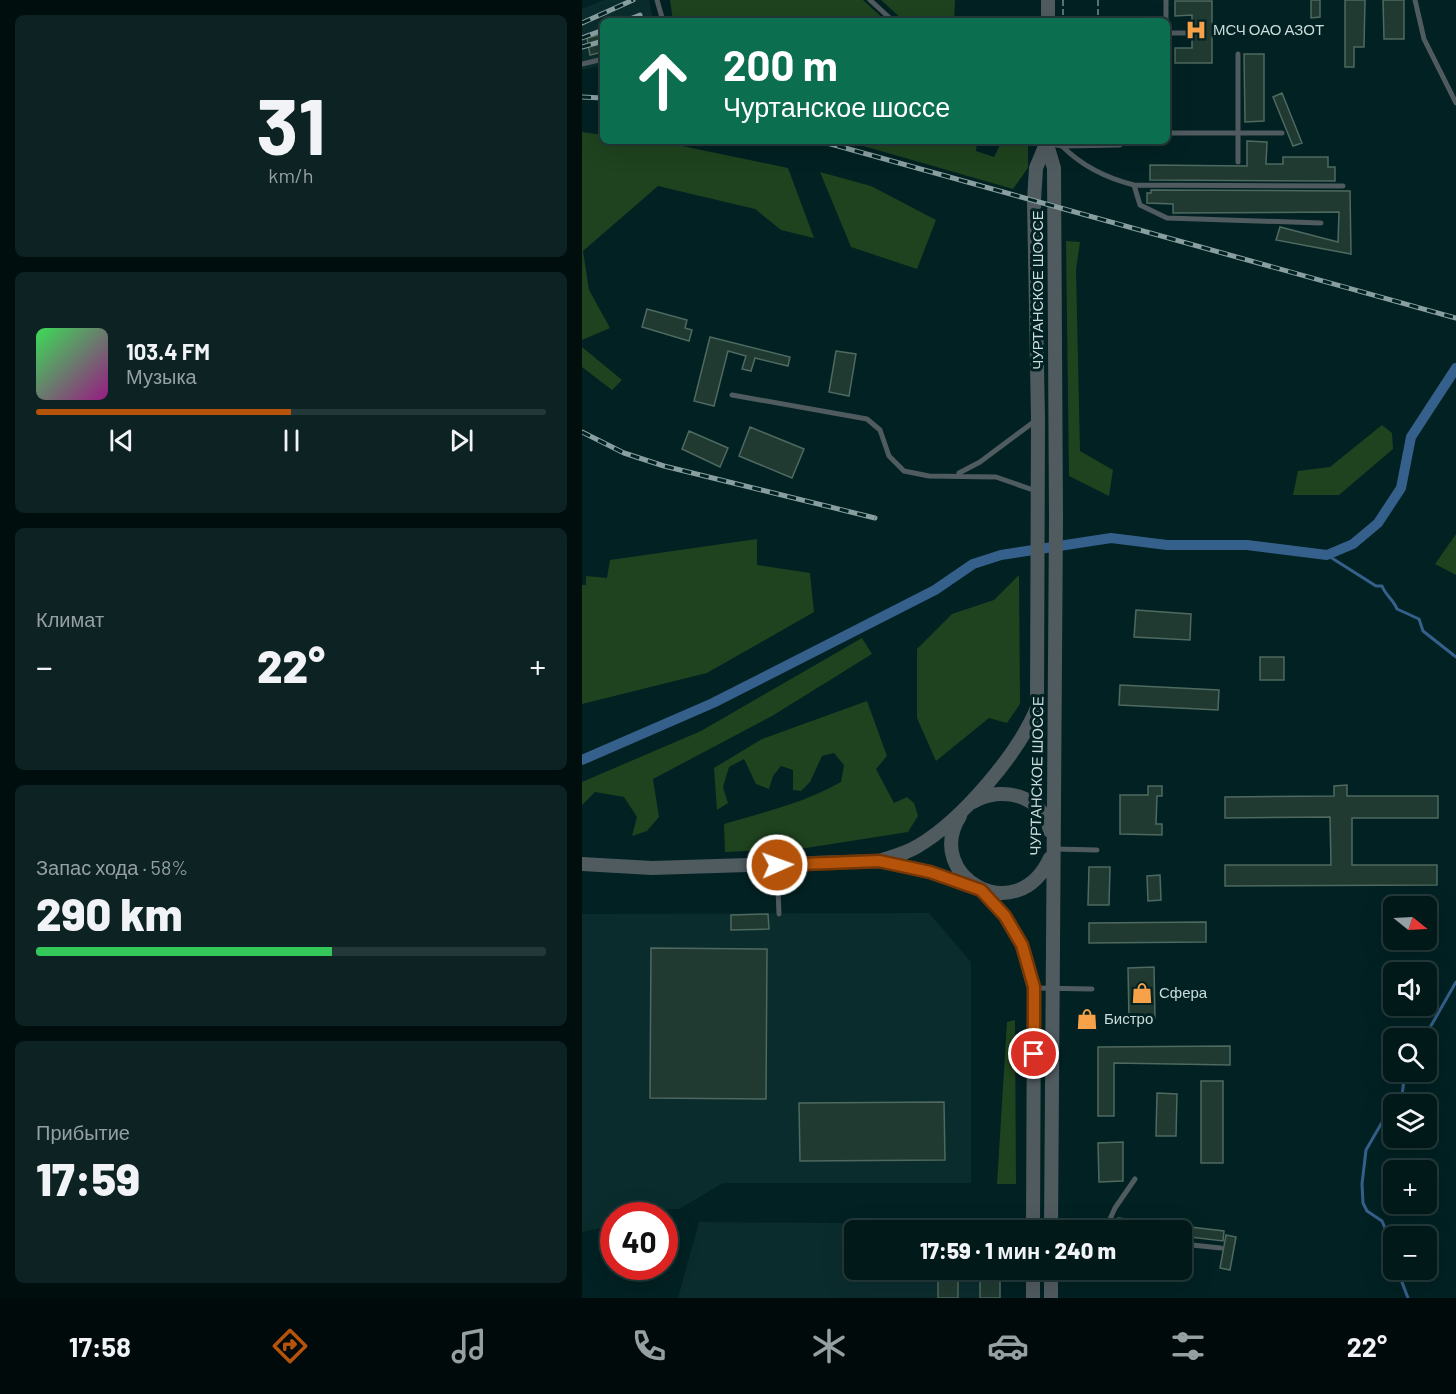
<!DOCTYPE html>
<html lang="ru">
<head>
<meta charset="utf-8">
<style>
  body { margin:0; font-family:Barlow,sans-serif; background:#0c2223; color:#f1f3f6; height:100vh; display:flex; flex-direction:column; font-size:22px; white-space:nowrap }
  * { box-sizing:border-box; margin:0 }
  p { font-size:20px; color:#96a0a2 }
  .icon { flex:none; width:33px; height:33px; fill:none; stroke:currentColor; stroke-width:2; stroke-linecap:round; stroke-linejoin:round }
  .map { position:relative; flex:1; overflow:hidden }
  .side { display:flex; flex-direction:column; gap:15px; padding:15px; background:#010e0e; width:582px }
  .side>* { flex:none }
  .hud { position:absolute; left:18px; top:18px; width:570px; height:126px; border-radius:9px; box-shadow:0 6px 24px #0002,0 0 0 2px #233839; background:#0b6e4f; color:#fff; overflow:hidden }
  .needle { width:39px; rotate:108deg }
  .tools { position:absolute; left:801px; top:896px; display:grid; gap:12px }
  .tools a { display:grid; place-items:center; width:54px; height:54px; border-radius:9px; background:#02191a; box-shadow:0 6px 24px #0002,0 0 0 2px #233839; font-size:30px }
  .speed { position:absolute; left:18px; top:1202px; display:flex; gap:12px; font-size:30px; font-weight:700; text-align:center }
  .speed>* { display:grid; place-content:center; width:78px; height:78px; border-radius:50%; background:#02191a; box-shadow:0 6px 24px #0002,0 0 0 2px #233839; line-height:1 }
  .speed .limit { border:9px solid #d22; background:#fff; color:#111 }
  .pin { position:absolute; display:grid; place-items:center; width:51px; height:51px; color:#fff; margin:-26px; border:3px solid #fff; border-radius:50%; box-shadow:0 2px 6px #0007 }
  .me { position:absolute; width:66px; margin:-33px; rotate:88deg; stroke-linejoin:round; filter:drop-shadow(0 0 4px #0008) }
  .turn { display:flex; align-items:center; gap:21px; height:126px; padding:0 24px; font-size:27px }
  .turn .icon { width:78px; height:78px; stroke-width:2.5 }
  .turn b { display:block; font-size:42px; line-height:51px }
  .big { font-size:45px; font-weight:800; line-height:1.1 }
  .side .tile { flex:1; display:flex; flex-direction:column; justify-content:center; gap:9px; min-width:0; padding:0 21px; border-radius:9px; background:#0c2223 }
  .side .dial { align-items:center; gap:0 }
  .dial b { font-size:78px; line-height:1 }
  .song { display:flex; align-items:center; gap:18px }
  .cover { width:72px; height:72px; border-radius:9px; background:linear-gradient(135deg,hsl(130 70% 55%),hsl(310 70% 35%)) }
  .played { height:6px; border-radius:3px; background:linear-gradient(90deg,#b45309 50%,#233839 50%) }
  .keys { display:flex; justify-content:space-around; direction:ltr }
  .heat { display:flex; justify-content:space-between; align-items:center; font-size:33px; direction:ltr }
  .charge { height:9px; border-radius:4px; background:linear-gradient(90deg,#34c759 58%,#233839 0) }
  .trip { position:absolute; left:262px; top:1220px; width:348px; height:60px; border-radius:9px; background:#02191a; box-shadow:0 6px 24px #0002,0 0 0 2px #233839; font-weight:800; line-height:60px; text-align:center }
  .tabs { display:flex; height:96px; justify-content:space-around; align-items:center; background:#010a0a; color:#96a0a2 }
  .tabs .icon { width:42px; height:42px }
  .tabs .active { color:#b45309 }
  .tabs b { font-size:27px; color:#f1f3f6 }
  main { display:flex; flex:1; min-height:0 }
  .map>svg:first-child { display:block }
  .built { fill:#0b2c2d }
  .green { fill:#1f431e }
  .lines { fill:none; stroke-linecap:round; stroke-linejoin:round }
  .stream { stroke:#35608b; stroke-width:3 }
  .canal { stroke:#35608b; stroke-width:10 }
  .building { fill:#203a31; stroke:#4e695f; stroke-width:1.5 }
  .path { stroke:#587171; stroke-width:2; stroke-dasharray:6 3; stroke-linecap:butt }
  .service { stroke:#505b60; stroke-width:5 }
  .tertiary { stroke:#505b60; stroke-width:14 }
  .rail-casing { stroke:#899f9f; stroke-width:5 }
  .rail { stroke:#022122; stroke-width:3; stroke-dasharray:9; stroke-linecap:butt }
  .route-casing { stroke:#753606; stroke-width:15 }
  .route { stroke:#b45309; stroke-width:10 }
  .labels { text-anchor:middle; stroke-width:6; stroke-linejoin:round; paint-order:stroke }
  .poi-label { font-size:15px; fill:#cbdcdb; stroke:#022122; text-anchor:start }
  .street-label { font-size:15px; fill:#cbdcdb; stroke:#022122 }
</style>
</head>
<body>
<main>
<section class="side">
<div class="tile dial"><b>31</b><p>km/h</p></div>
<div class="tile">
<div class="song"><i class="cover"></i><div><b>103.4 FM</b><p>Музыка</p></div></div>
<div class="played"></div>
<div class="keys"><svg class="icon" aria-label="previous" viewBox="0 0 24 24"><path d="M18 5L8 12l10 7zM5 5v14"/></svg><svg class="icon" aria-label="pause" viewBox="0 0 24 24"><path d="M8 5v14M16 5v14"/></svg><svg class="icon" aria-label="next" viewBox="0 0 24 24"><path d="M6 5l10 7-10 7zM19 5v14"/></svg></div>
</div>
<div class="tile"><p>Климат</p>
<div class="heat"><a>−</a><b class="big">22°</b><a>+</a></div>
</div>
<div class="tile"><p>Запас хода · 58%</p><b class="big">290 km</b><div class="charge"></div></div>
<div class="tile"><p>Прибытие</p><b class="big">17:59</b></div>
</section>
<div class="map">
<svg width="874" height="1298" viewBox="0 0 874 1298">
  <rect width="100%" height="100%" fill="#022122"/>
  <path class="built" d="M22,0H67L71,21H21V52L15,54L18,66L0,70V9Z
    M347,913L389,962V1183H141L97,1209H33L25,1227L0,1232V914Z
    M117,1222L417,1224V1230H273V1269H418V1298H96Z"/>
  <path class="green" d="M88,0H281L304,21H91Z
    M299,0H373L372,21H322Z
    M0,132L21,135V141H76L206,168L232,238L199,230L173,209L76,186L1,251L7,290L28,328L0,340Z
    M264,141H395L394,151L412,157L420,141H443L446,142V168L431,189Z
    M238,172L289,186L354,220L335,269L269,247Z
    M484,241L498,242L494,270L498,451L531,470L527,496L487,476Z
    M0,347L40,380L30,390L0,367Z
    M800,425L810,433L811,449L757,495H711L716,471L748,467Z
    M874,534V575L853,564Z
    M175,539V565L228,573L232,612L125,673L0,704V585H4V576L25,578L28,560Z
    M437,575L438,704L425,723L407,718L354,761L335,718V649L370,614L412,600Z
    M280,638L290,654L190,716L71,779L77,817L65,831L50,836L55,817L42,797L13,792L0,805V782L119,731Z
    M285,701L305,756L294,769L312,803L325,797L332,803L336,816L326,832L224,848L143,852L142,824C182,812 222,803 259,782L262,765L252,753L240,756L228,782L219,791L211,790V770L199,766L191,776L187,789L174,784L162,759L147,767L141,787L146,803L135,810L132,768L180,739Z
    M433,1020L434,1184H415L425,1022Z"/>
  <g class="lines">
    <path class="stream" d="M745,555L794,586H800C804,596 811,599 815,609L837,619L841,631L874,657
      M842,1038L874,982
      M819,1104L823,1071
      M812,1108L806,1112L784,1150L780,1184L781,1203L785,1211L800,1221L812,1249
      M815,1269L826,1298"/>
    <path class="canal" d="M0,760L131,703L353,590L391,564L419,555L529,538L585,545H665L745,555L771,544L796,523L819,488L829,437L874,368"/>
  </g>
  <path class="building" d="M729,0H738V17L729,18Z
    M763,0H783L782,47H772V67H763Z
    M801,0H822V39H802Z
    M593,1H630V63H593V48H610V15L593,16Z
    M21,34V52L8,55L5,38Z
    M662,54H682V121L663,122Z
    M700,93L720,143L711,146L691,97Z
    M665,141L685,142L684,164H701V157H746V167H753V181L568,180V165L665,166Z
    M569,190L768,191L769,254L694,240L698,227L756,242L757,212L591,213V204L565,203V193H569Z
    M65,309L105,320L103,328L110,330L107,341L60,327Z
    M128,337L208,357L206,366L173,358L169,371L160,369L164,356L146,351L132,406L112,401Z
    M254,351L274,354L267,396L247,392Z
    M168,427L222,449L210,478L157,456Z
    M107,431L146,448L138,467L100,449Z
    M554,610L609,614L608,640L552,637Z
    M678,657H702V680H678Z
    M538,685L637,690L636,710L537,705Z
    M765,785V796H856V818H770V865H855V885L643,886V865H749L748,817L643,818V797L752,796V786Z
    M566,786H580V796H575L574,824H580V835L538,834V795H566Z
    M507,867H528L527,905H506Z
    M578,875L579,900L566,901L565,876Z
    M186,914L187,929L149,930V915Z
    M624,922V942L507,943V923Z
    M69,948L185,949L184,1099L68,1098Z
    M572,967L573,1018H547L546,968Z
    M648,1046V1065L532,1063V1116H516V1047Z
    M619,1081H641V1163H619Z
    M575,1093L595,1094L594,1136H574Z
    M362,1102L363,1160L218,1161L217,1103Z
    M541,1142V1181L517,1182L516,1143Z
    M536,1218L585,1224V1230L535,1228Z
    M600,1226L642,1231L641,1241L600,1236Z
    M644,1235L654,1237L648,1270L638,1268Z
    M356,1269H376V1298H356Z
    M398,1269H418V1298H398Z"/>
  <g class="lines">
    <path class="path" d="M481,0V21
      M516,0V21"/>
    <path class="service" d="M75,0L81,21
      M288,0L311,21
      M584,0V21
      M833,0L842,39L874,103
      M585,33H603
      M656,54V162
      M0,64L21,59
      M585,133H700
      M456,141L480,146L538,145V141
      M480,146C501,167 524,178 552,185L558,205L585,218L739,223
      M552,185L761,186
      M150,395L285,419L298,430L307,456L322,471L347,476L414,477L454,491
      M377,473L398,462L453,421
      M472,849L515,850
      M195,865L197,914
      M452,988L510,989
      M523,1230L533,1208L553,1179
      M600,1244L639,1248"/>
    <path class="tertiary" d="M466,21V0
      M464,141L472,168L474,518L469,1230
      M391,802C419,785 461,795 468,831
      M378,816C340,876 435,931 468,858
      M297,861C310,857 325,853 336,846C380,820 436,754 455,708L456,419L452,201L454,168L464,144
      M0,864L70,868L297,861L348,872L399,890L423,916L440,945L452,988L451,1230
      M469,1269V1298
      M451,1298V1269"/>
    <defs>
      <path id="rail" d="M43,21L58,15
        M0,23L51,0
        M0,38L21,30
        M0,47L21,41
        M0,97L21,98
        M238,141L874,318
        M0,432L42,453L82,466L293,518"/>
    </defs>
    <use href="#rail" class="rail-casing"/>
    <use href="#rail" class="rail"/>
  </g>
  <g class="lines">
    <defs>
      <path id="route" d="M195,865L297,861L348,872L399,890L423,916L440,945L452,987V1054"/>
    </defs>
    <use href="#route" class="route-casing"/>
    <use href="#route" class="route"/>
  </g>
  <defs>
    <symbol id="hospital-bare" viewBox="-9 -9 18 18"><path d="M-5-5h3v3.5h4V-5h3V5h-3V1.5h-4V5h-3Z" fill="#f7a149" stroke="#022122" stroke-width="2.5" paint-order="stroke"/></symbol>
    <symbol id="shop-bare" viewBox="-9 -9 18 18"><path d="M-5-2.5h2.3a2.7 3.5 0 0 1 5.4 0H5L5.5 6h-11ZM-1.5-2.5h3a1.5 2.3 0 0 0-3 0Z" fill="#f7a149" stroke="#022122" stroke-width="2.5" paint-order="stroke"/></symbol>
  </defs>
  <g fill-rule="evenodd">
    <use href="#hospital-bare" x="599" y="15" width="30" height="30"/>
    <use href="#shop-bare" x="545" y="978" width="30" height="30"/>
    <use href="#shop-bare" x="490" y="1004" width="30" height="30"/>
  </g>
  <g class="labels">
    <g class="poi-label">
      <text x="631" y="35">МСЧ ОАО АЗОТ</text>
      <text x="577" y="998">Сфера</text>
      <text x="522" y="1024">Бистро</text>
    </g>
    <g class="street-label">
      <text transform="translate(456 290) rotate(-90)" y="5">ЧУРТАНСКОЕ ШОССЕ</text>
      <text transform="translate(455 776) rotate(-89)" y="5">ЧУРТАНСКОЕ ШОССЕ</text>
    </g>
  </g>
</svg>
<div class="tools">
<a><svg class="needle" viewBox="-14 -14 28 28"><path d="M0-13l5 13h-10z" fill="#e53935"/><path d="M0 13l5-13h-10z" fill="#96a0a2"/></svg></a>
<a><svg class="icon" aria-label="sound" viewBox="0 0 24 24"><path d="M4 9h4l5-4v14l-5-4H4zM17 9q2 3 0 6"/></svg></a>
<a><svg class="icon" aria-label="search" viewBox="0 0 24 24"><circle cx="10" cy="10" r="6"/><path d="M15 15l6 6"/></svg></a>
<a><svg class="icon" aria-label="layers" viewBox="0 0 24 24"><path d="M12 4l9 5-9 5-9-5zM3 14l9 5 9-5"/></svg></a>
<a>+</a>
<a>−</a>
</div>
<div class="speed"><div class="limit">40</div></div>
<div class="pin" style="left:452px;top:1054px;background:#d93025"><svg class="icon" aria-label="arrive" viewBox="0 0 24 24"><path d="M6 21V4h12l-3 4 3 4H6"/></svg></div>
<svg class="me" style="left:195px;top:865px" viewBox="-20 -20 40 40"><circle r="17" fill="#b45309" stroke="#fff" stroke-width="3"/><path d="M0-11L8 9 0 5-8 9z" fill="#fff"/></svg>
<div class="trip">17:59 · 1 мин · 240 m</div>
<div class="hud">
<div class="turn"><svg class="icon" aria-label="ahead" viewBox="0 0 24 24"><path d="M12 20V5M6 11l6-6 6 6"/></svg><div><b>200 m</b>Чуртанское шоссе</div></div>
</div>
</div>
</main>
<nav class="tabs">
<b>17:58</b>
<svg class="icon active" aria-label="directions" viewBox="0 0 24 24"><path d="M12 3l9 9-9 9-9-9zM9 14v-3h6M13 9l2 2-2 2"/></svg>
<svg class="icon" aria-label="music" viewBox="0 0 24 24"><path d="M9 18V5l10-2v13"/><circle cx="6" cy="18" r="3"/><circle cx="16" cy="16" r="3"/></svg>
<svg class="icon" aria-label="phone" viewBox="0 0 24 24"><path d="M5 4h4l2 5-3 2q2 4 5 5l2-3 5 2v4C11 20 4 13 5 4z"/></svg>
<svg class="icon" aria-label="climate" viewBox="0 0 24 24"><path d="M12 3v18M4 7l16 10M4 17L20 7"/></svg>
<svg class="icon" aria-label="car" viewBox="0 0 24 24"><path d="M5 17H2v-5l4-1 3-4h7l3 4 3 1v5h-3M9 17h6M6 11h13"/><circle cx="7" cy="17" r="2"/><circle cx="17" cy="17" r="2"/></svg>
<svg class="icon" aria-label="filters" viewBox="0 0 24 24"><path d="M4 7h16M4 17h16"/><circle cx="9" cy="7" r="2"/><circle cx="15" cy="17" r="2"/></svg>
<b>22°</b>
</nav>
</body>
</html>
